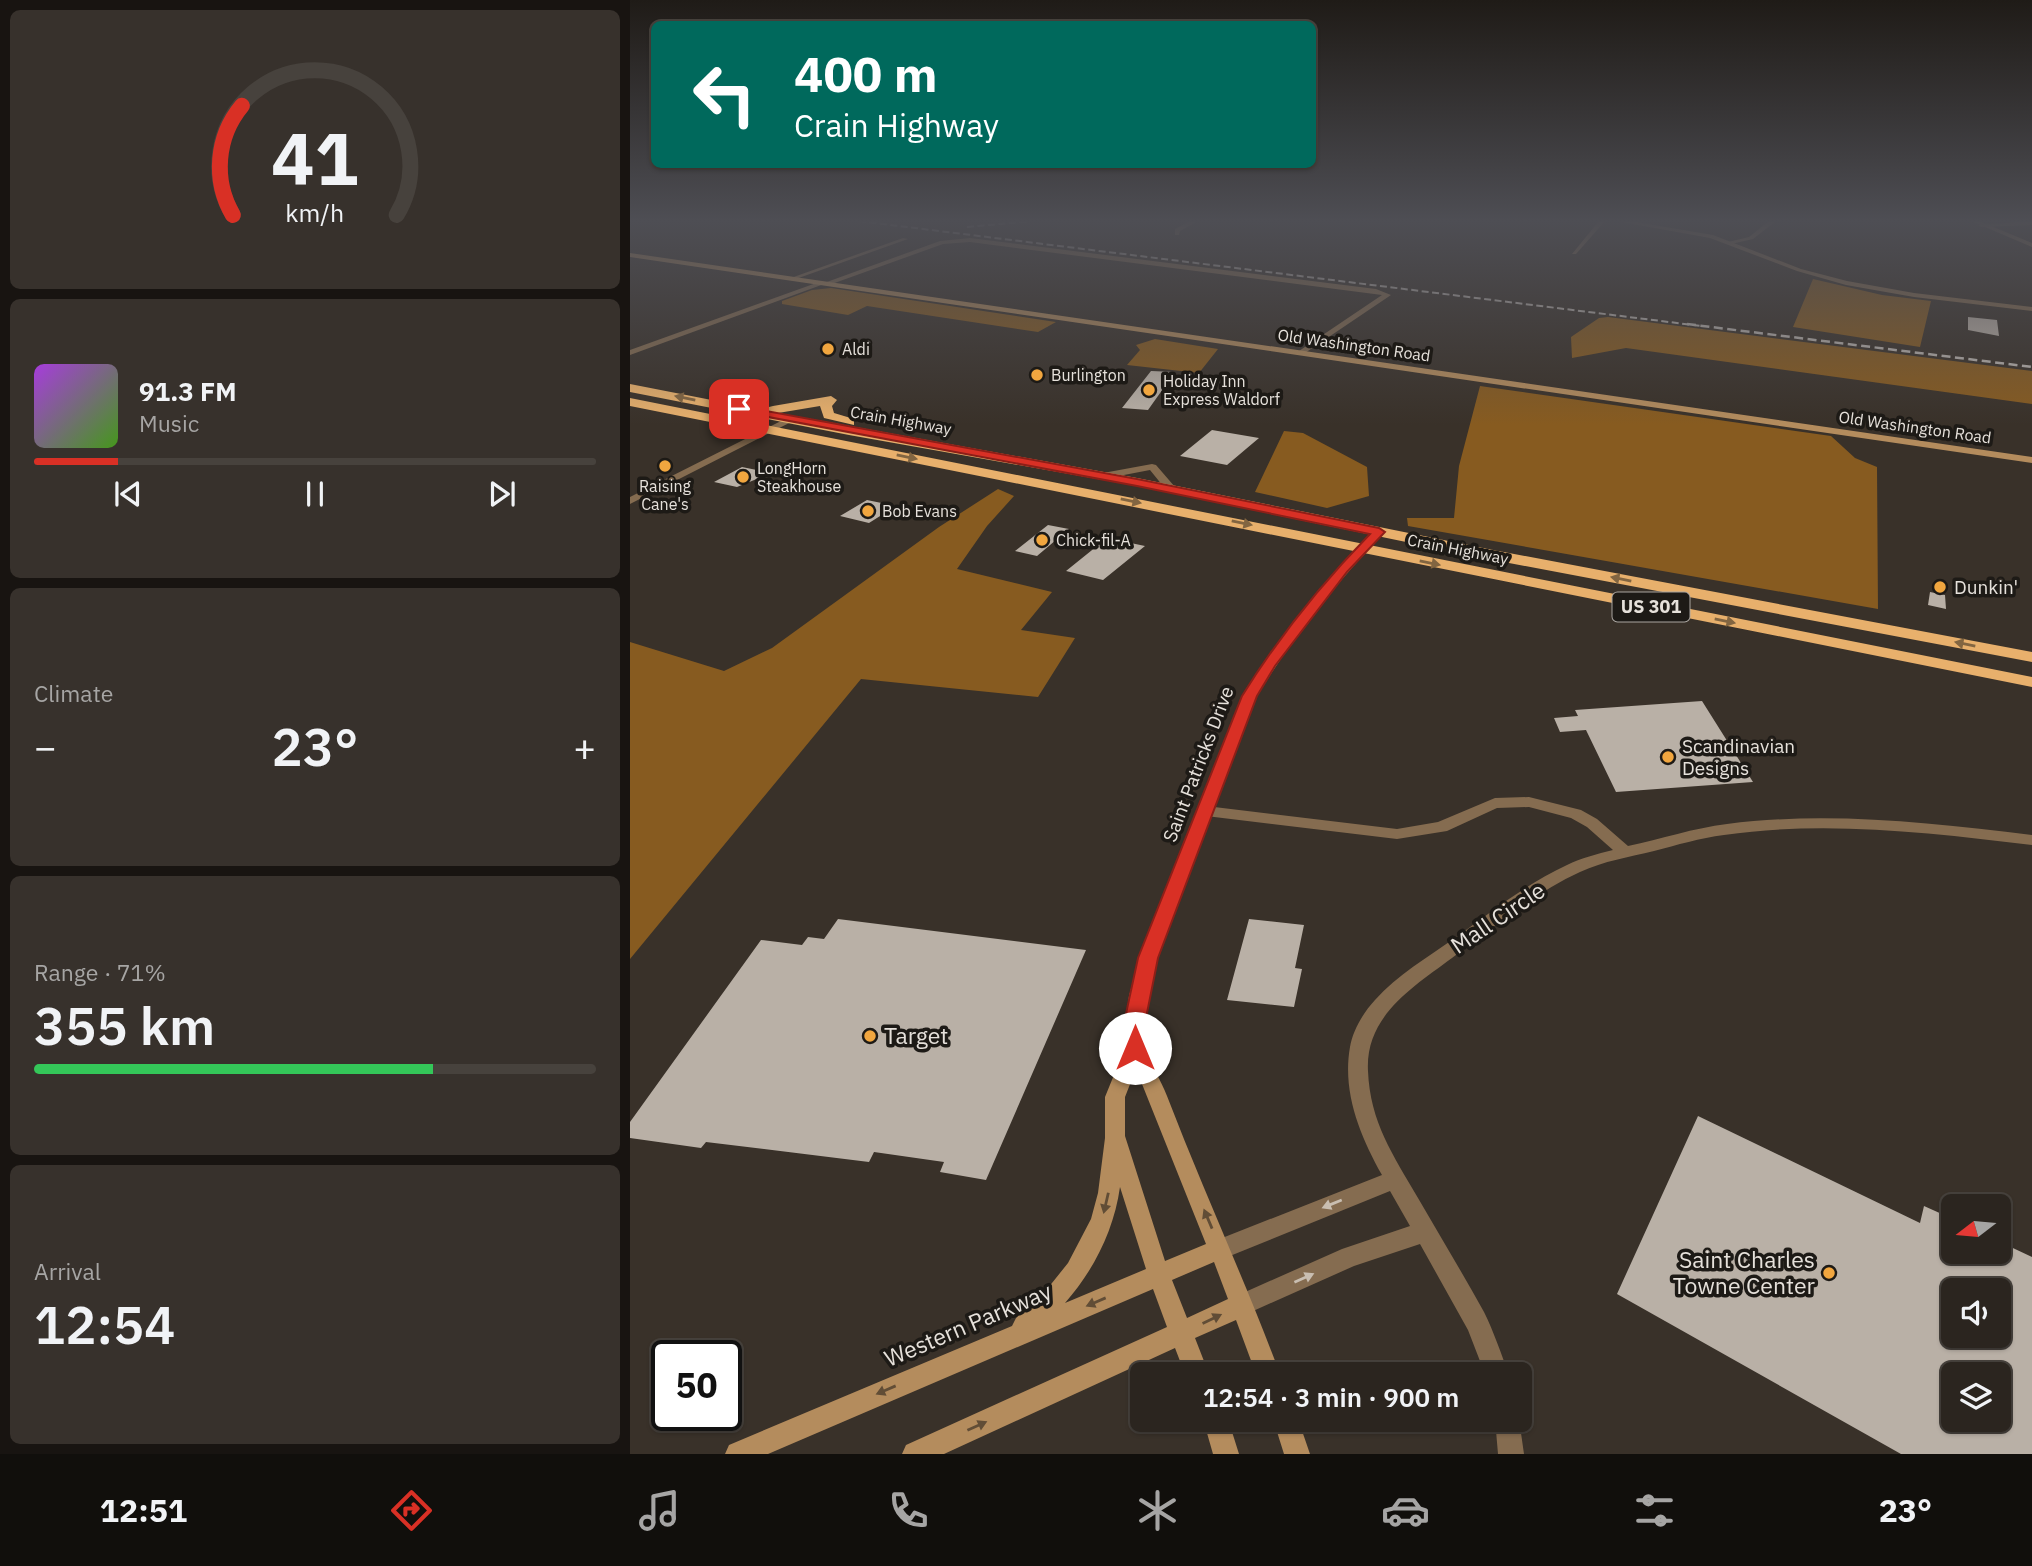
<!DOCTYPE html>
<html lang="en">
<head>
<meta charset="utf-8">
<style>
  body { margin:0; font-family:"IBM Plex Sans",sans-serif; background:#37312c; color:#f1f3f6; height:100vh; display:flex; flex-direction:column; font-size:26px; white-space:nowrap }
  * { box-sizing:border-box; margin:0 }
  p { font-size:23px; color:#a6a5a4 }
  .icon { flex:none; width:38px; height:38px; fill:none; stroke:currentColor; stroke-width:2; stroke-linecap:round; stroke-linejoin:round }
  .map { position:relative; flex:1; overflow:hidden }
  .side { display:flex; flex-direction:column; gap:10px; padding:10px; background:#181411; width:630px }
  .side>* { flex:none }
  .top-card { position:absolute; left:21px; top:21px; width:665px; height:147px; border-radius:10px; box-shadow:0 2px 5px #0004,0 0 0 2px #47423d; background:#00695c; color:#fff; overflow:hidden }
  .needle { width:46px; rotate:254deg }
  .fabs { position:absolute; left:1311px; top:1194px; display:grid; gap:14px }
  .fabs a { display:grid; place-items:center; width:70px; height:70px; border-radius:10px; background:#2b251f; box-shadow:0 2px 5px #0004,0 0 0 2px #47423d; font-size:35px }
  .speed { position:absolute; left:21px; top:1340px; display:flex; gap:14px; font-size:35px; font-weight:700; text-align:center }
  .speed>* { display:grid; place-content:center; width:91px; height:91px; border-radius:50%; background:#2b251f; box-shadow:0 2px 5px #0004,0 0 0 2px #47423d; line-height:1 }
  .speed .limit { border:4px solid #111; border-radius:10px; background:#fff; color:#111 }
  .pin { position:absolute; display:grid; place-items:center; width:60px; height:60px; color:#fff; margin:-30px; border-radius:14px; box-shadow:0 4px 10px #0006 }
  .me { position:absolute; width:77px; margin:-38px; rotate:0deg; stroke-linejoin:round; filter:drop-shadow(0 0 5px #0008) }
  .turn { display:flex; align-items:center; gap:24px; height:147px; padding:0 28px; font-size:32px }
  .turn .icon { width:91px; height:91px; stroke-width:2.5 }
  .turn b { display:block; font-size:49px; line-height:60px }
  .big { font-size:52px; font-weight:600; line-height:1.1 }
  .side .card { flex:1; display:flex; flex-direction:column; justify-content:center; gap:10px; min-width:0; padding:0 24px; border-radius:10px; background:#37312c }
  .side .dial { align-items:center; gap:0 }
  .dial svg { height:182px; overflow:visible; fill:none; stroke:#47423d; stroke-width:7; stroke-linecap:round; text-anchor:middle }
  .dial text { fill:#f1f3f6; stroke:none }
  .song { display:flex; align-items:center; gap:21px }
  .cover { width:84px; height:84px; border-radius:10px; background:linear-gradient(135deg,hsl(280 70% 55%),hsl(100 70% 35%)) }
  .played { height:7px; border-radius:4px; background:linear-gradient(90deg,#d93025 15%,#47423d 15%) }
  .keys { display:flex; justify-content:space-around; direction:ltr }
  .heat { display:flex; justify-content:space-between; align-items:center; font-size:38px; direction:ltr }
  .charge { height:10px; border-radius:5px; background:linear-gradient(90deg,#34c759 71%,#47423d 0) }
  .trip { position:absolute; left:500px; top:1362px; width:402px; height:70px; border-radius:10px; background:#2b251f; box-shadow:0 2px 5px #0004,0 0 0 2px #47423d; font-weight:600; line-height:70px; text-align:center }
  .tab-bar { display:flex; height:112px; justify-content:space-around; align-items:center; background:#110f0c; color:#a6a5a4 }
  .tab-bar .icon { width:49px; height:49px }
  .tab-bar .selected { color:#d93025 }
  .tab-bar b { font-size:32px; color:#f1f3f6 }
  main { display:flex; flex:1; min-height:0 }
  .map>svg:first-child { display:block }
  .forest { fill:#875b20 }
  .building { fill:#b9b0a6; fill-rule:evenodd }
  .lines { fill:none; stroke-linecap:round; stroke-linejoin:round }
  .minor { fill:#856c50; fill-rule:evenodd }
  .tertiary { fill:#856c50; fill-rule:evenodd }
  .secondary { fill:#b48c5d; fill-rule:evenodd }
  .trunk { fill:#e8b06c; fill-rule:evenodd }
  .rail-far1 { stroke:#bab4ae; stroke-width:2; stroke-dasharray:7 3.5; stroke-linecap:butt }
  .rail { stroke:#bab4ae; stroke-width:2.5; stroke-dasharray:9 4.5; stroke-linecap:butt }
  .oneway { fill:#826541 }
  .oneway2 { fill:#614d36 }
  .oneway3 { fill:#c9beb1 }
  .route { fill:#d93025; stroke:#8d1f18; stroke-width:2 }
  .poi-dot { fill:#f1a63f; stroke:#1d1a16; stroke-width:2.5 }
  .labels { text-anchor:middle; stroke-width:7; stroke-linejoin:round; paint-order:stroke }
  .far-street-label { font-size:16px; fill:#e6e1db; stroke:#1d1a16 }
  .far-poi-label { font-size:16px; fill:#e6e1db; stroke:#1d1a16; text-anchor:start }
  .shield { fill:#1d1a16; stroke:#aaa5a0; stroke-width:2 }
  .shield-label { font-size:18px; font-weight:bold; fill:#e6e1db }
  .poi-label { font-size:19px; fill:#e6e1db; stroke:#1d1a16; text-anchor:start }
  .street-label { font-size:19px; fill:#e6e1db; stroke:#1d1a16 }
  .near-street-label { font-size:23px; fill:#e6e1db; stroke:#1d1a16 }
  .near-poi-label { font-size:23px; fill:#e6e1db; stroke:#1d1a16; text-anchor:start }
</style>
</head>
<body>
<main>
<section class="side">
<div class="card dial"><svg viewBox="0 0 100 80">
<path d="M14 69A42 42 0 1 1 86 69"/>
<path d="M14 69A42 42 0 0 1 18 21" stroke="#d93025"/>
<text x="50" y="56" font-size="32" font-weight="700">41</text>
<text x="50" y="72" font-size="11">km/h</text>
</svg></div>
<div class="card">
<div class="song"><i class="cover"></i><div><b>91.3 FM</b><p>Music</p></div></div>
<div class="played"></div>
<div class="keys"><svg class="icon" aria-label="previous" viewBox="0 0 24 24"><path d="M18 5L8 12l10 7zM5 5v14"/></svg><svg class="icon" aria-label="pause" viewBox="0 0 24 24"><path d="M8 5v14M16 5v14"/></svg><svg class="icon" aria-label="next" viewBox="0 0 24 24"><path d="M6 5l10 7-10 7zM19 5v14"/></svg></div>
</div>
<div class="card"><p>Climate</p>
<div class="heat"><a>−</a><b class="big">23°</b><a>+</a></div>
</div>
<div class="card"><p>Range · 71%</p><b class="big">355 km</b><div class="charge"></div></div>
<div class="card"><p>Arrival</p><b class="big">12:54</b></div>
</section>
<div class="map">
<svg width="1402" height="1454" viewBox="0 0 1402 1454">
  <rect width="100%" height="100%" fill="#393129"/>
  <path class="forest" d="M1183,279L1252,295L1301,301L1290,347L1163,327Z
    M201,288L426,322L408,332L237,306L218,315L152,304V301L182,290Z
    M978,317L1402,371V404L996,348L942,358L941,337L969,318Z
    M525,339L588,349L569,373L497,365L510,350L506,345Z
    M850,386L1201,436L1225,458L1247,467L1248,609L778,526L777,518H824L829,466Z
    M654,431L673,433L737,467L739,496L697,508L625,492Z
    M368,489L384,496L357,526L327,569L422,592L391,630L445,638L408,697L231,679L0,959V642L94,671L142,648L309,527Z"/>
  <path class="building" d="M1338,317L1367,320L1369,336L1338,330Z
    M521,371L545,372L518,410L492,408Z
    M582,430L629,438L597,465L550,456Z
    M112,467L141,473L107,487L84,482Z
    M237,500L266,506L239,523L210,516Z
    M418,525L439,529L407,556L385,551Z
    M477,538L515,546L473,580L436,571Z
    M1300,592L1315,595L1316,609L1298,605Z
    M1072,701L1123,782L986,792L956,730L930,732L924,718L948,716L945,710Z
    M208,919L456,950L356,1180L310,1172L314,1162L244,1152L239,1162L76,1142L71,1148L0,1138V1122L131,940L172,945L178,937L194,939Z
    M619,919L674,925L665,968L672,969L664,1007L597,1000Z
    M1068,1116L1290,1223L1294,1206L1323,1219V1251H1368V1241L1402,1257V1454H1271L987,1294ZM1323,1290H1368V1335H1323ZM1323,1374H1368V1419H1323Z"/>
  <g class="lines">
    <path class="minor" d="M560,221H568L550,231L549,235H545V229Z
      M969,221H975L946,254H942Z
      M1139,221H1146L1123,239L1101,244L1098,242L1119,237Z
      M1402,221V225L1351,227L1348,225Z
      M273,238L278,239L163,280L158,279Z
      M340,238L746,289L761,295L672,355L668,353L669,351L752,295L340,242L313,244L199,285L194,284L0,355V350L189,282L194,283L310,241Z
      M522,464L526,465L545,487V491H537L520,470L473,479L468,476L473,473Z
      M899,797L951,810L967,819L998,846C1031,839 1064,828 1097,824C1199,811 1301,823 1402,835V845C1301,833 1196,820 1094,835C1070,838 1047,845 1024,851C999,857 974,861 950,872C904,893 863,928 822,958C783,987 735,1016 738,1071C740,1122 763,1155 788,1198C810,1236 833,1274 854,1312C864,1332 871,1354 879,1374H855L838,1330L790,1244L724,1266L612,1316L604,1313L600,1305L604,1297L712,1249L780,1226L760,1191L590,1260L582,1256L579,1249L582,1242L752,1175C730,1136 712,1092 720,1047C723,1030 733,1013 745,1000C767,975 798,957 825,938C861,912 896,884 937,865C951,858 967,854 983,850L957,827L941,818L899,807L867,808L817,831L767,839L576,816L568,811L576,806L767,829L808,822L865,798Z
      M865,1419H889L894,1454H868Z"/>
    <path class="tertiary" d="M986,221H1000L1083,235L1171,269L1217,281L1284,293L1402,307V311L1284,297L1216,285L1167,271L1080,238Z
      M1341,221H1349L1402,243V247Z
      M157,418L165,420L0,504V497Z"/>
    <path class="secondary" d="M0,253L1402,457V463L0,257Z
      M749,529L754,532L753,534C706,583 662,638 627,696L527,958C521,982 507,1023 515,1048C520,1064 531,1080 537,1096C573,1190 615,1280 650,1374H626L606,1320L565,1338L579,1374H555L545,1348L314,1454H272L276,1445L537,1327L523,1289L138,1454H95L99,1445L382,1326L386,1318L414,1293L438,1263L461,1219L468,1193L475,1138V1097L495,1048V1023L499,996L509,958L613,696C651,636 696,580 745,530ZM506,1069L576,1244L535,1261L495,1136V1097ZM490,1187L516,1269L435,1303C464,1270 484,1230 490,1187ZM584,1262L598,1299L557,1318L542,1280Z
      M573,1419H598L609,1454H583Z
      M643,1419H668L680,1454H654Z"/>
    <path class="trunk" d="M0,384L138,411L139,407L143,406L201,396L207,400L202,406L204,413L224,419V425L194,418L190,406L148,413L507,478L858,549L1402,652V662L858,559L507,486L219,435L0,392Z
      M0,398L1402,677V687L0,406Z"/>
    <path class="rail-far1" d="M229,221L1071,326
      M337,227L401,221"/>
    <path class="rail" d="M1057,324L1402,367"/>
  </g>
  <defs><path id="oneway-solid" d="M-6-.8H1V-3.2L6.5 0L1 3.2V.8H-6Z" transform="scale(1.75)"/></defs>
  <g class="oneway">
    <use href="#oneway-solid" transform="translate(55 398) rotate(-169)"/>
    <use href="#oneway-solid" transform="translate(277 457) rotate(11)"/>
    <use href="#oneway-solid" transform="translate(501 501) rotate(12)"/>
    <use href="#oneway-solid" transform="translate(612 523) rotate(12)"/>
    <use href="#oneway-solid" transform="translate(800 563) rotate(11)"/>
    <use href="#oneway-solid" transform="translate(991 579) rotate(-169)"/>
    <use href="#oneway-solid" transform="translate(1095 621) rotate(11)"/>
    <use href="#oneway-solid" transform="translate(1335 644) rotate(-169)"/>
  </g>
  <g class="oneway2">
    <use href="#oneway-solid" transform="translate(476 1203) rotate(103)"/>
    <use href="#oneway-solid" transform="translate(578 1219) rotate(-113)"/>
    <use href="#oneway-solid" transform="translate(466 1302) rotate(157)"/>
    <use href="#oneway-solid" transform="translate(582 1319) rotate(-26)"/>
    <use href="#oneway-solid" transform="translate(256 1390) rotate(157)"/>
    <use href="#oneway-solid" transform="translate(347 1426) rotate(-24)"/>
  </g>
  <g class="oneway3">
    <use href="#oneway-solid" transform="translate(702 1204) rotate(158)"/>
    <use href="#oneway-solid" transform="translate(674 1278) rotate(-24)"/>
  </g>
  <linearGradient id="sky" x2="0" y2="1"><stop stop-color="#1f1b17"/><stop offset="0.52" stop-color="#4e4e54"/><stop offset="1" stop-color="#4e4e54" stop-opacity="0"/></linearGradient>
  <rect width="1402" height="425" fill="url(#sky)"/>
  <path class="route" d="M109,406L507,479L749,528L755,532L717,572L645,666L627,696L528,958L515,1023L516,1048L513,1054L505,1057L498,1054L495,1048L494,1023L508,958L612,696C648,638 692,583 740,534L507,486L106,411V407Z"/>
  <g class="poi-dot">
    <circle cx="198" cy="349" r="7"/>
    <circle cx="407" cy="375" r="7"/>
    <circle cx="519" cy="390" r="7"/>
    <circle cx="35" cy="466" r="7"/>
    <circle cx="113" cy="477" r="7"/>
    <circle cx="238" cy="511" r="7"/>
    <circle cx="412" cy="540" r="7"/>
    <circle cx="1310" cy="587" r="7"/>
    <circle cx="1038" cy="757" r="7"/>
    <circle cx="240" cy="1036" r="7"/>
    <circle cx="1199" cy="1273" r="7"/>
  </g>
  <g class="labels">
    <g class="far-street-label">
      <text transform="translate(724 345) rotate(8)" y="6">Old Washington Road</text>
      <text transform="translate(271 420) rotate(10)" y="6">Crain Highway</text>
      <text transform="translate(1285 427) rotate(8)" y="6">Old Washington Road</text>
      <text transform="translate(828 549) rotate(11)" y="6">Crain Highway</text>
    </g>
    <g class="far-poi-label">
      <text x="212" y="355">Aldi</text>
      <text x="421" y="381">Burlington</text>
      <text x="533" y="387">Holiday Inn<tspan x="533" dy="18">Express Waldorf</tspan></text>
      <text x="127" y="474">LongHorn<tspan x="127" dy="18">Steakhouse</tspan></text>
      <text x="35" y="492" text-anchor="middle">Raising<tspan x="35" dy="18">Cane's</tspan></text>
      <text x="252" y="517">Bob Evans</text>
      <text x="426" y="546">Chick-fil-A</text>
    </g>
    <rect class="shield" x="982.5" y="592.5" width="77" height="29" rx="5"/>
    <g class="shield-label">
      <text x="1021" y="613">US 301</text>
    </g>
    <g class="poi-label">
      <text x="1324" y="594">Dunkin'</text>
      <text x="1052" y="753">Scandinavian<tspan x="1052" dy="22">Designs</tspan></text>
    </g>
    <g class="street-label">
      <text transform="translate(568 764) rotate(-69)" y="7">Saint Patricks Drive</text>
    </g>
    <g class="near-street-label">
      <text transform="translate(868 918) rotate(-34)" y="8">Mall Circle</text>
      <text transform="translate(338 1325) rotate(-23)" y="8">Western Parkway</text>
    </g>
    <g class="near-poi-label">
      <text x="254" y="1044">Target</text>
      <text x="1185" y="1268" text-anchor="end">Saint Charles<tspan x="1185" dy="26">Towne Center</tspan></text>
    </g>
  </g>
</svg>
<div class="fabs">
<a><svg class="needle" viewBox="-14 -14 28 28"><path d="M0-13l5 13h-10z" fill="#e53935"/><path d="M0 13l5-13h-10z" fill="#a6a5a4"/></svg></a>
<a><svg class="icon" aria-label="sound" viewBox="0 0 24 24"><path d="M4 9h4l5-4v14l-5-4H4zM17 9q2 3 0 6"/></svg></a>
<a><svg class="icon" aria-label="layers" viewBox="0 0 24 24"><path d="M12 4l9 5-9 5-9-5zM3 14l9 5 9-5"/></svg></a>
</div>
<div class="speed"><div class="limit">50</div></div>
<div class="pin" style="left:109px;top:409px;background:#d93025"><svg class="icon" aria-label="arrive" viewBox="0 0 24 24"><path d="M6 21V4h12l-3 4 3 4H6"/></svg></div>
<svg class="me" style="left:505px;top:1048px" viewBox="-20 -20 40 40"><circle r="19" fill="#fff"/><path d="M0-13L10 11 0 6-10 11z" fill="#d93025"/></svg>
<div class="trip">12:54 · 3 min · 900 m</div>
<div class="top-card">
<div class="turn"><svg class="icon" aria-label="left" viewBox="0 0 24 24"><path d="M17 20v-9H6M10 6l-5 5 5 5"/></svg><div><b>400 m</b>Crain Highway</div></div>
</div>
</div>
</main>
<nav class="tab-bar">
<b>12:51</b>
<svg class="icon selected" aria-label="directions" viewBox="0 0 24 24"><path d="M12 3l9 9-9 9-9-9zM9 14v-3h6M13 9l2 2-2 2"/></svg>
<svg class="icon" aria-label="music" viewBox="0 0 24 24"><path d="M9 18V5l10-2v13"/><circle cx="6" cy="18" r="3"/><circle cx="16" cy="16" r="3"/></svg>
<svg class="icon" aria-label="phone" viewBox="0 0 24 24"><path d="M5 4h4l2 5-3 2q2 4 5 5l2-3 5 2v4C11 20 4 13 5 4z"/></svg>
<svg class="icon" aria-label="climate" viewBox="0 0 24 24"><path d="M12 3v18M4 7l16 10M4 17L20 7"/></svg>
<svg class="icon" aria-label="car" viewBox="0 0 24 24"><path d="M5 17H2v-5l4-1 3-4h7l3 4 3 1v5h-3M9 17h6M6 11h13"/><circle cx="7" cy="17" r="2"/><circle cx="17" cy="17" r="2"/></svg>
<svg class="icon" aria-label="filters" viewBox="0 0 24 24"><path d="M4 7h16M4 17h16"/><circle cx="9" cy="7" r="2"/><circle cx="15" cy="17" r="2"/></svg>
<b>23°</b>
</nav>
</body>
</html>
